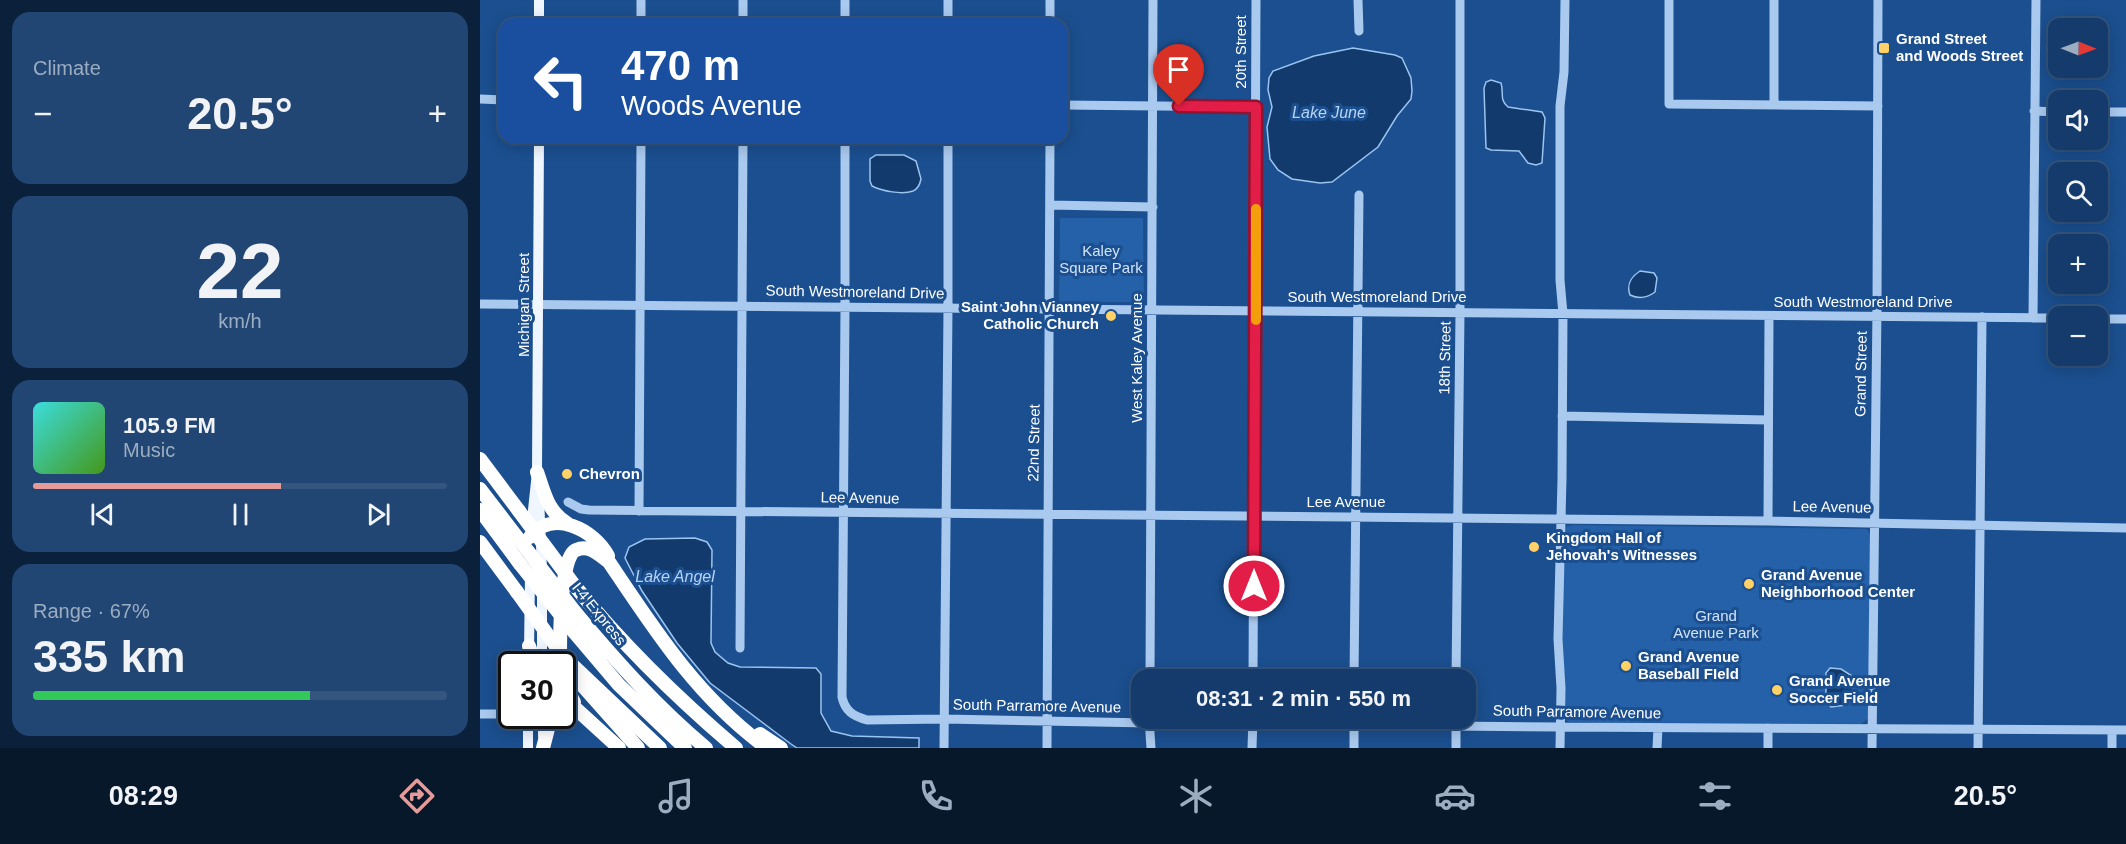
<!DOCTYPE html>
<html lang="en">
<head>
<meta charset="utf-8">
<style>
  body { margin:0; font-family:Arial,sans-serif; background:#214673; color:#f1f3f6; height:100vh; display:flex; flex-direction:column; font-size:22px; white-space:nowrap }
  * { box-sizing:border-box; margin:0 }
  p { font-size:20px; color:#9dadc1 }
  .icon { flex:none; width:33px; height:33px; fill:none; stroke:currentColor; stroke-width:2; stroke-linecap:round; stroke-linejoin:round }
  .map { position:relative; flex:1; overflow:hidden }
  .panel { display:flex; flex-direction:column; gap:12px; padding:12px; background:#0b203b; width:480px }
  .panel>* { flex:none }
  .banner { position:absolute; left:18px; top:18px; width:570px; height:126px; border-radius:18px; box-shadow:0 3px 15px #0003,0 0 0 2px #33557e; background:#1a4fa0; color:#fff; overflow:hidden }
  .needle { width:39px; rotate:91deg }
  .tools { position:absolute; left:1568px; top:18px; display:grid; gap:12px }
  .tools a { display:grid; place-items:center; width:60px; height:60px; border-radius:12px; background:#143b6b; box-shadow:0 3px 15px #0003,0 0 0 2px #33557e; font-size:30px }
  .speed { position:absolute; left:18px; top:651px; display:flex; gap:12px; font-size:30px; font-weight:700; text-align:center }
  .speed>* { display:grid; place-content:center; width:78px; height:78px; border-radius:50%; background:#143b6b; box-shadow:0 3px 15px #0003,0 0 0 2px #33557e; line-height:1 }
  .speed .limit { border:3px solid #111; border-radius:9px; background:#fff; color:#111 }
  .pin { position:absolute; display:grid; place-items:center; width:51px; height:51px; color:#fff; margin:-62px -26px; border-radius:50% 50% 50% 0; rotate:-45deg; box-shadow:0 0 6px #0007 }
  .pin .icon { rotate:45deg }
  .me { position:absolute; width:66px; margin:-33px; rotate:0deg; stroke-linejoin:round; filter:drop-shadow(0 0 4px #0008) }
  .turn { display:flex; align-items:center; gap:21px; height:126px; padding:0 24px; font-size:27px }
  .turn .icon { width:78px; height:78px; stroke-width:2.5 }
  .turn b { display:block; font-size:42px; line-height:51px }
  .big { font-size:45px; font-weight:700; line-height:1.1 }
  .panel .card { flex:1; display:flex; flex-direction:column; justify-content:center; gap:9px; min-width:0; padding:0 21px; border-radius:18px; background:#214673 }
  .panel .dial { align-items:center; gap:0 }
  .dial b { font-size:78px; line-height:1 }
  .song { display:flex; align-items:center; gap:18px }
  .cover { width:72px; height:72px; border-radius:9px; background:linear-gradient(135deg,hsl(180 70% 55%),hsl(100 70% 35%)) }
  .played { height:6px; border-radius:3px; background:linear-gradient(90deg,#e69b98 60%,#33557e 60%) }
  .keys { display:flex; justify-content:space-around; direction:ltr }
  .heat { display:flex; justify-content:space-between; align-items:center; font-size:33px; direction:ltr }
  .charge { height:9px; border-radius:4px; background:linear-gradient(90deg,#34c759 67%,#33557e 0) }
  .trip { position:absolute; left:651px; top:669px; width:345px; height:60px; border-radius:18px; background:#143b6b; box-shadow:0 3px 15px #0003,0 0 0 2px #33557e; font-weight:700; line-height:60px; text-align:center }
  .tabs { display:flex; height:96px; justify-content:space-around; align-items:center; background:#08182b; color:#9dadc1 }
  .tabs .icon { width:42px; height:42px }
  .tabs .current { color:#e69b98 }
  .tabs b { font-size:27px; color:#f1f3f6 }
  main { display:flex; flex:1; min-height:0 }
  .map>svg:first-child { display:block }
  .green { fill:#2461a8 }
  .water { fill:#123a6d; stroke:#9cc4f0; stroke-width:1.5 }
  .lines { fill:none; stroke-linecap:round; stroke-linejoin:round }
  .minor { stroke:#a9c9ee; stroke-width:9 }
  .major { stroke:#f0f6ff; stroke-width:10 }
  .highway { stroke:#fff; stroke-width:14 }
  .highway-bridge { stroke:#fff; stroke-width:14 }
  .route-casing { stroke:#92132f; stroke-width:15 }
  .route { stroke:#e11d48; stroke-width:10 }
  .slow { stroke:#f59e0b; stroke-width:10 }
  .poi-dot { fill:#ffd166; stroke:#1b4f8f; stroke-width:2 }
  .labels { text-anchor:middle; stroke-width:6; stroke-linejoin:round; paint-order:stroke }
  .poi-label { font-size:15px; font-weight:bold; fill:#fff; stroke:#1b4f8f; text-anchor:start }
  .street-label { font-size:15px; fill:#fff; stroke:#1b4f8f }
  .park-label { font-size:15px; fill:#cfe3fa; stroke:#1b4f8f }
  .water-label { font-size:16px; font-style:italic; fill:#b5d3f5; stroke:#1b4f8f }
</style>
</head>
<body>
<main>
<section class="panel">
<div class="card"><p>Climate</p>
<div class="heat"><a>−</a><b class="big">20.5°</b><a>+</a></div>
</div>
<div class="card dial"><b>22</b><p>km/h</p></div>
<div class="card">
<div class="song"><i class="cover"></i><div><b>105.9 FM</b><p>Music</p></div></div>
<div class="played"></div>
<div class="keys"><svg class="icon" aria-label="previous" viewBox="0 0 24 24"><path d="M18 5L8 12l10 7zM5 5v14"/></svg><svg class="icon" aria-label="pause" viewBox="0 0 24 24"><path d="M8 5v14M16 5v14"/></svg><svg class="icon" aria-label="next" viewBox="0 0 24 24"><path d="M6 5l10 7-10 7zM19 5v14"/></svg></div>
</div>
<div class="card"><p>Range · 67%</p><b class="big">335 km</b><div class="charge"></div></div>
</section>
<div class="map">
<svg width="1646" height="748" viewBox="0 0 1646 748">
  <rect width="100%" height="100%" fill="#1b4f8f"/>
  <path class="green" d="M580,218H663L664,302H579Z
    M1094,525L1387,529L1391,536L1389,718L1381,724L1089,722L1085,719L1082,640L1084,527Z"/>
  <path class="water" d="M873,48L915,55L922,58L931,78L932,91L931,99L917,116L898,147L852,182L840,183L812,179L798,170L790,159L787,127L792,107L788,90L789,78L793,71L834,56Z
    M1011,80L1021,83C1024,92 1019,100 1028,107L1062,112L1065,118L1062,163L1056,165L1048,163L1039,151L1011,150L1006,148L1004,88L1006,82Z
    M396,155H424L436,161L441,179C440,184 438,189 433,191C422,195 402,191 392,186L390,181V159Z
    M1160,271L1174,273L1177,278L1175,292C1167,298 1158,299 1150,295C1146,284 1151,277 1160,271Z
    M215,538L227,542L232,550L231,643L235,652L248,663L260,667L336,668L341,674V713L351,731L372,736L439,738V748H317L311,744L230,683L197,643L162,591L145,558L149,547L165,539Z
    M1350,668L1361,669L1372,676L1373,697L1366,705L1351,707L1346,701V673Z"/>
  <g class="lines">
    <path class="minor" d="M878,0L879,31
      M1189,0V104L1398,106
      M161,24V0
      M263,24V0
      M365,24V0
      M468,24V0
      M570,24V0
      M0,99L24,100
      M582,105L776,107
      M1294,105V0
      M1554,111L1578,112
      M1617,112H1646
      M365,138V308L362,697C365,711 373,716 387,720L465,719L669,723L1080,727L1646,730
      M570,205L673,207
      M0,304L1578,318
      M1553,318L1556,0
      M1617,319H1646
      M1082,416L1288,420
      M88,502L101,509L109,510L1288,521L1646,528
      M159,511L161,138
      M1288,521L1289,316
      M260,648L263,138
      M670,680L673,0
      M773,680L776,0
      M874,680L879,195
      M976,680L980,313V0
      M0,714H32
      M669,718L671,748
      M464,748L468,308V138
      M567,748L570,138
      M772,748L773,718
      M874,748V718
      M976,748V718
      M1080,748L1081,688L1078,639L1082,479L1083,314L1080,280V106L1084,72L1085,0
      M1177,748L1178,728
      M1288,748V728
      M1392,748L1397,308L1398,0
      M1498,748L1502,317
      M1632,748V730"/>
    <path class="major" d="M59,0V24
      M59,496L62,570
      M51,529L57,472L59,138
      M62,589V664
      M49,652L50,575
      M63,716V736
      M48,748V716"/>
    <path class="highway" d="M0,459L39,511
      M57,472C65,494 67,511 88,524
      M0,489L40,541
      M0,510L40,564
      M50,537C72,508 115,530 128,556
      M0,542L37,592
      M94,585C143,645 197,698 256,748
      M95,612C136,661 177,707 226,748
      M94,632L139,685L205,748
      M49,646L55,664
      M83,656L180,748
      M80,664C80,645 79,556 96,550C110,544 119,555 129,562C176,632 218,698 287,748
      M94,676L158,748
      M82,680L94,702
      M82,696L139,748
      M280,734L301,748
      M63,748L70,721L77,716"/>
    <path class="highway-bridge" d="M39,511L94,585
      M40,541L95,612
      M40,564L94,632
      M37,592L83,656"/>
  </g>
  <g class="lines">
    <defs>
      <path id="route" d="M699,106L776,107L774,586"/>
    </defs>
    <use href="#route" class="route-casing"/>
    <use href="#route" class="route"/>
    <path class="slow" d="M776,320V209"/>
  </g>
  <g class="poi-dot">
    <rect x="1398" y="42" width="12" height="12" rx="3"/>
    <circle cx="631" cy="316" r="6"/>
    <circle cx="87" cy="474" r="6"/>
    <circle cx="1054" cy="547" r="6"/>
    <circle cx="1269" cy="584" r="6"/>
    <circle cx="1146" cy="666" r="6"/>
    <circle cx="1297" cy="690" r="6"/>
  </g>
  <g class="labels">
    <g class="poi-label">
      <text x="1416" y="44">Grand Street<tspan x="1416" dy="17">and Woods Street</tspan></text>
      <text x="619" y="312" text-anchor="end">Saint John Vianney<tspan x="619" dy="17">Catholic Church</tspan></text>
      <text x="99" y="479">Chevron</text>
      <text x="1066" y="543">Kingdom Hall of<tspan x="1066" dy="17">Jehovah's Witnesses</tspan></text>
      <text x="1281" y="580">Grand Avenue<tspan x="1281" dy="17">Neighborhood Center</tspan></text>
      <text x="1158" y="662">Grand Avenue<tspan x="1158" dy="17">Baseball FIeld</tspan></text>
      <text x="1309" y="686">Grand Avenue<tspan x="1309" dy="17">Soccer Field</tspan></text>
    </g>
    <g class="street-label">
      <text transform="translate(761 52) rotate(-90)" y="5">20th Street</text>
      <text transform="translate(375 292) rotate(1)" y="5">South Westmoreland Drive</text>
      <text x="897" y="302">South Westmoreland Drive</text>
      <text x="1383" y="307">South Westmoreland Drive</text>
      <text transform="translate(44 305) rotate(-90)" y="5">Michigan Street</text>
      <text transform="translate(657 358) rotate(-90)" y="5">West Kaley Avenue</text>
      <text transform="translate(965 358) rotate(-89)" y="5">18th Street</text>
      <text transform="translate(1381 374) rotate(-89)" y="5">Grand Street</text>
      <text transform="translate(554 443) rotate(-89)" y="5">22nd Street</text>
      <text transform="translate(380 498) rotate(1)" y="5">Lee Avenue</text>
      <text x="866" y="507">Lee Avenue</text>
      <text transform="translate(1352 507) rotate(1)" y="5">Lee Avenue</text>
      <text transform="translate(119 614) rotate(51)" y="5">I-4 Express</text>
      <text transform="translate(557 706) rotate(1)" y="5">South Parramore Avenue</text>
      <text transform="translate(1097 712) rotate(1)" y="5">South Parramore Avenue</text>
    </g>
    <g class="park-label">
      <text x="621" y="256">Kaley<tspan x="621" dy="17">Square Park</tspan></text>
      <text x="1236" y="621">Grand<tspan x="1236" dy="17">Avenue Park</tspan></text>
    </g>
    <g class="water-label">
      <text x="849" y="118">Lake June</text>
      <text x="195" y="582">Lake Angel</text>
    </g>
  </g>
</svg>
<div class="tools">
<a><svg class="needle" viewBox="-14 -14 28 28"><path d="M0-13l5 13h-10z" fill="#e53935"/><path d="M0 13l5-13h-10z" fill="#9dadc1"/></svg></a>
<a><svg class="icon" aria-label="sound" viewBox="0 0 24 24"><path d="M4 9h4l5-4v14l-5-4H4zM17 9q2 3 0 6"/></svg></a>
<a><svg class="icon" aria-label="search" viewBox="0 0 24 24"><circle cx="10" cy="10" r="6"/><path d="M15 15l6 6"/></svg></a>
<a>+</a>
<a>−</a>
</div>
<div class="speed"><div class="limit">30</div></div>
<div class="pin" style="left:699px;top:106px;background:#d93025"><svg class="icon" aria-label="arrive" viewBox="0 0 24 24"><path d="M6 21V4h12l-3 4 3 4H6"/></svg></div>
<svg class="me" style="left:774px;top:586px" viewBox="-20 -20 40 40"><circle r="17" fill="#e11d48" stroke="#fff" stroke-width="3"/><path d="M0-11L8 9 0 5-8 9z" fill="#fff"/></svg>
<div class="trip">08:31 · 2 min · 550 m</div>
<div class="banner">
<div class="turn"><svg class="icon" aria-label="left" viewBox="0 0 24 24"><path d="M17 20v-9H6M10 6l-5 5 5 5"/></svg><div><b>470 m</b>Woods Avenue</div></div>
</div>
</div>
</main>
<nav class="tabs">
<b>08:29</b>
<svg class="icon current" aria-label="directions" viewBox="0 0 24 24"><path d="M12 3l9 9-9 9-9-9zM9 14v-3h6M13 9l2 2-2 2"/></svg>
<svg class="icon" aria-label="music" viewBox="0 0 24 24"><path d="M9 18V5l10-2v13"/><circle cx="6" cy="18" r="3"/><circle cx="16" cy="16" r="3"/></svg>
<svg class="icon" aria-label="phone" viewBox="0 0 24 24"><path d="M5 4h4l2 5-3 2q2 4 5 5l2-3 5 2v4C11 20 4 13 5 4z"/></svg>
<svg class="icon" aria-label="climate" viewBox="0 0 24 24"><path d="M12 3v18M4 7l16 10M4 17L20 7"/></svg>
<svg class="icon" aria-label="car" viewBox="0 0 24 24"><path d="M5 17H2v-5l4-1 3-4h7l3 4 3 1v5h-3M9 17h6M6 11h13"/><circle cx="7" cy="17" r="2"/><circle cx="17" cy="17" r="2"/></svg>
<svg class="icon" aria-label="filters" viewBox="0 0 24 24"><path d="M4 7h16M4 17h16"/><circle cx="9" cy="7" r="2"/><circle cx="15" cy="17" r="2"/></svg>
<b>20.5°</b>
</nav>
</body>
</html>
